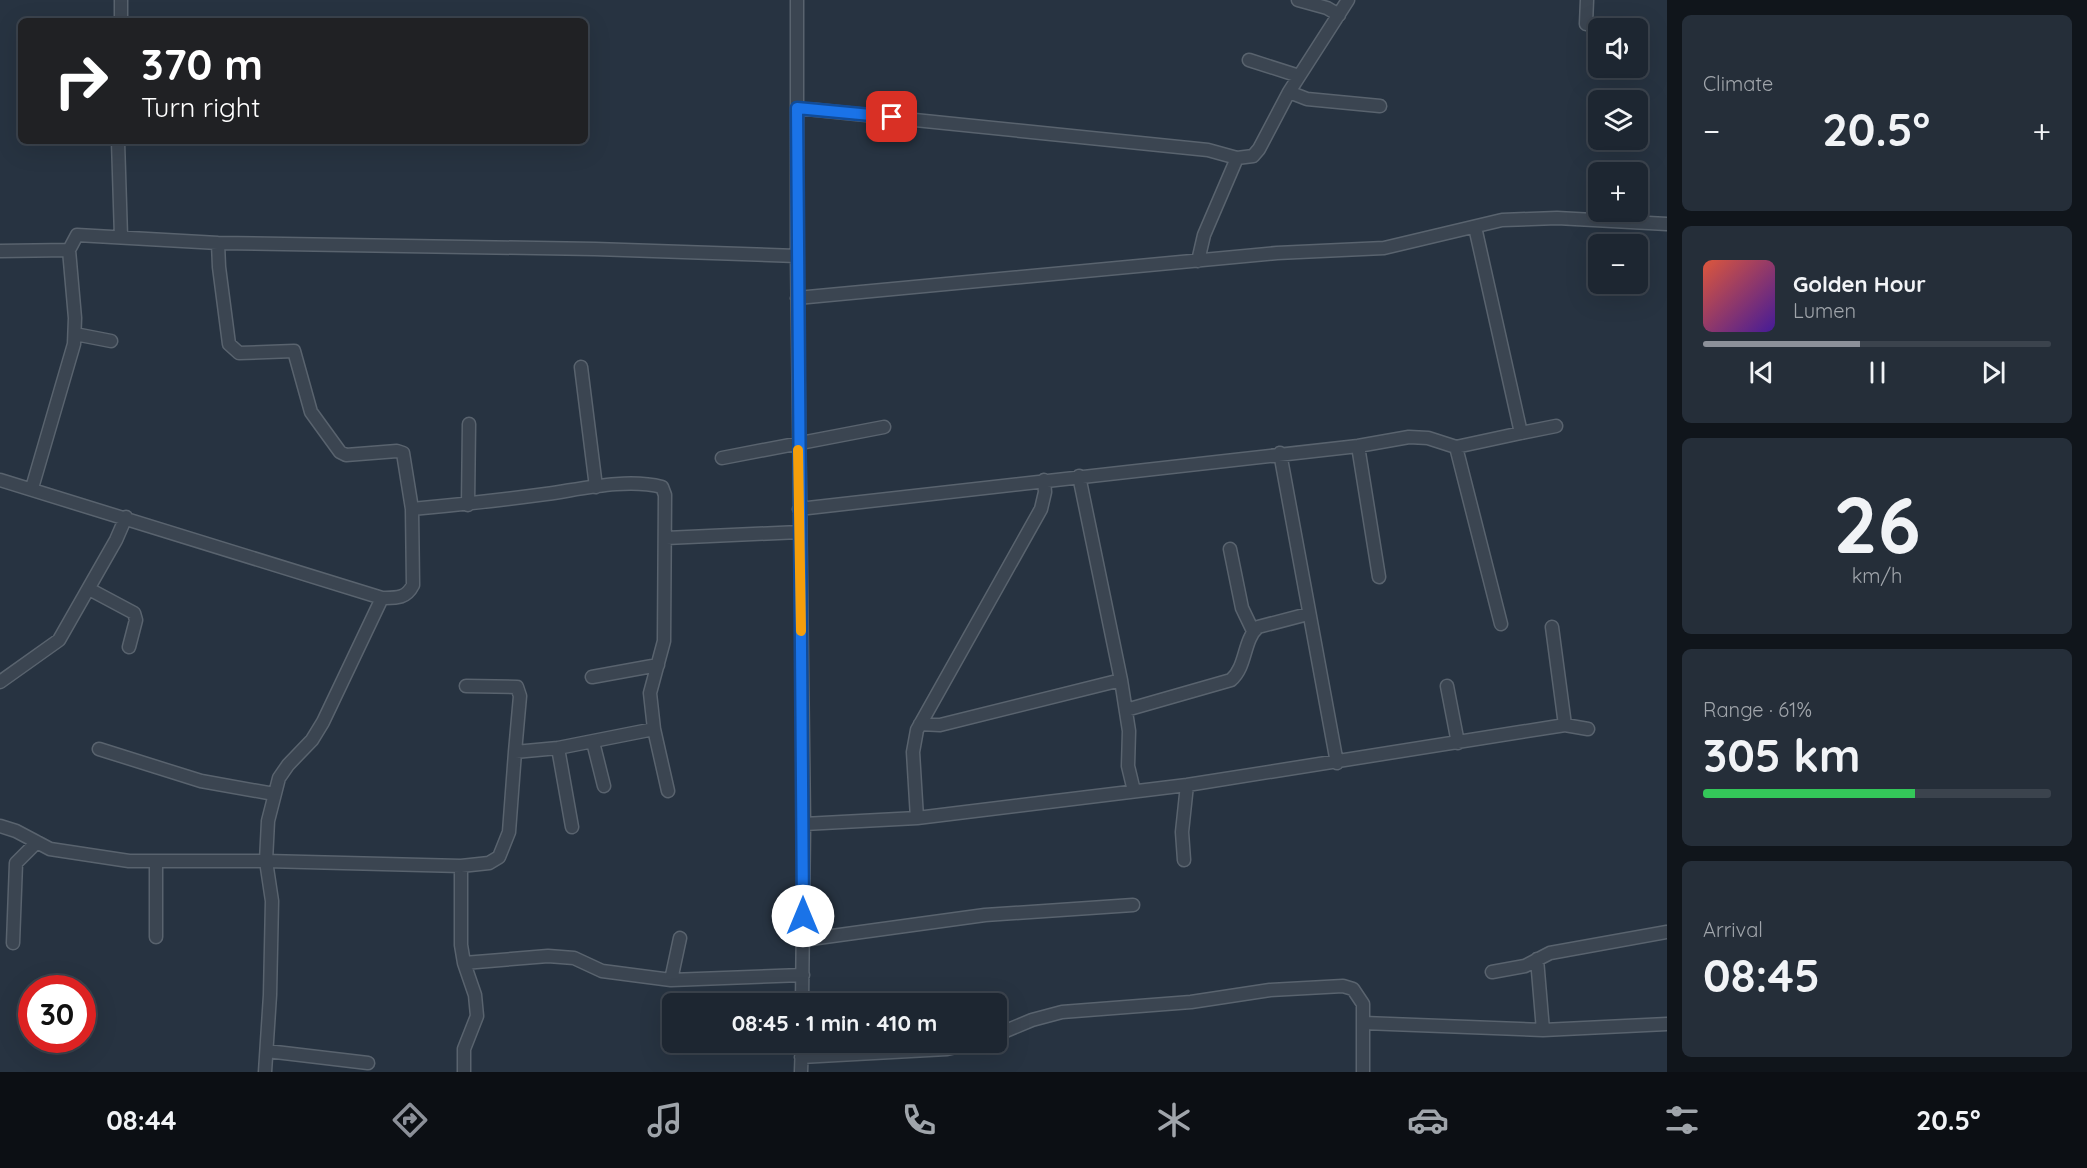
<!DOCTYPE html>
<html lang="en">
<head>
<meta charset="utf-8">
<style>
  body { margin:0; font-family:Quicksand,sans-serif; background:#252e39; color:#f1f3f6; height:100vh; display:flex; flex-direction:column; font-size:22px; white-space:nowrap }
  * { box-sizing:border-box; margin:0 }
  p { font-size:20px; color:#a0a5ab }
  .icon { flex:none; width:33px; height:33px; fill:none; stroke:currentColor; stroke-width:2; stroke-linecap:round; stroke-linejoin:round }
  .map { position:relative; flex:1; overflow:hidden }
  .panel { display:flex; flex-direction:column; gap:15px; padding:15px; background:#10151b; width:420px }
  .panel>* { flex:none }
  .top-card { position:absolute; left:18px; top:18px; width:570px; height:126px; border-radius:9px; box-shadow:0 6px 24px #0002,0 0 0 2px #3b434d; background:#202124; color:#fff; overflow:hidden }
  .tools { position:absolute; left:1588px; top:18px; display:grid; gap:12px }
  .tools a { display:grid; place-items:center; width:60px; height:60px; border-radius:9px; background:#1d2631; box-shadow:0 6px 24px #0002,0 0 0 2px #3b434d; font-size:30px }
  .speed { position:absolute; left:18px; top:975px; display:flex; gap:12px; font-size:30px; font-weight:700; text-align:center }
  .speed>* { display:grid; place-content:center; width:78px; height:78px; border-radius:50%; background:#1d2631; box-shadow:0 6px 24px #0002,0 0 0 2px #3b434d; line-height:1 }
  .speed .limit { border:9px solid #d22; background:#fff; color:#111 }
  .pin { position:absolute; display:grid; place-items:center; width:51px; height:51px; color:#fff; margin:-26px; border-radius:12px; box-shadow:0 3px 9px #0006 }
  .me { position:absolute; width:66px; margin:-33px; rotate:0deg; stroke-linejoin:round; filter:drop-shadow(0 0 4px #0008) }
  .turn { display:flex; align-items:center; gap:21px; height:126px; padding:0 24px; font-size:27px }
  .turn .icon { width:78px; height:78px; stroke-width:2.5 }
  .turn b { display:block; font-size:42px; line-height:51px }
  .big { font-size:45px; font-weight:700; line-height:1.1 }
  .panel .widget { flex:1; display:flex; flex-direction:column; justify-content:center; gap:9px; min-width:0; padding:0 21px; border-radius:9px; background:#252e39 }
  .panel .dial { align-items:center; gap:0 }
  .dial b { font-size:78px; line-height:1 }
  .song { display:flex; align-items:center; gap:18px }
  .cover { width:72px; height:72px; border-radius:9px; background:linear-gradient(135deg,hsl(10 70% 55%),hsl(260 70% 35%)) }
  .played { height:6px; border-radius:3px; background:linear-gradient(90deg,#8c9099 45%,#3b434d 45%) }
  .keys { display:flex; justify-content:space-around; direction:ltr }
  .heat { display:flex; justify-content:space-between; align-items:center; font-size:33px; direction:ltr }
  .charge { height:9px; border-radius:4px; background:linear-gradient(90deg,#34c759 61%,#3b434d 0) }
  .trip { position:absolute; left:662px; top:993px; width:345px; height:60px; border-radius:9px; background:#1d2631; box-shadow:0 6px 24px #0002,0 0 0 2px #3b434d; font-weight:700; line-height:60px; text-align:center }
  .dock { display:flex; height:96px; justify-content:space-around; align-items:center; background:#0c0f14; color:#a0a5ab }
  .dock .icon { width:42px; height:42px }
  .dock .current { color:#8c9099 }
  .dock b { font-size:27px; color:#f1f3f6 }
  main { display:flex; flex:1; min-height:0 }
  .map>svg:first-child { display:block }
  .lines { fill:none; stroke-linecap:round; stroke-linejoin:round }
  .minor-casing { stroke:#59636e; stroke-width:15 }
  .minor { stroke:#3b4551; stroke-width:12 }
  .route-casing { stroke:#114b97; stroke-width:15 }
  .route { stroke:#1a73e8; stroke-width:10 }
  .slow { stroke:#f59e0b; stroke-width:10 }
</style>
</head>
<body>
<main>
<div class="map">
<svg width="1667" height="1072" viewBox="0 0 1667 1072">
  <rect width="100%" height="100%" fill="#273341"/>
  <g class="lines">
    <defs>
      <path id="minor" d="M797,0V256L804,824L802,1004
        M1298,0L1327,8L1339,15
        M121,21V0
        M1586,24L1587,0
        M1249,60L1299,76
        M1289,92L1307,99L1380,106
        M797,108L1208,150L1237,158
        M118,141L121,237
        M218,243L219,267L229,344L239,353L294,351L311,412L340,452L346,455L397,451L403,453L412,509L413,585C406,599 396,598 382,598L323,722L312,740L288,765L279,778L268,821L266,861L272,901L270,995L265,1072
        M0,251L69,250
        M1198,261L1204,235L1237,158L1253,156L1259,149L1289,92L1348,0
        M797,298L1277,253L1384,248L1502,220L1557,218L1667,224
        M75,334L111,341
        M581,367L596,487
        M1521,433L1556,426
        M1358,446L1379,577
        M1456,447L1501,624
        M1280,453L1337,763
        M722,458L884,427
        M1079,476L1121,680L1129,731L1128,766L1134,791
        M0,480L382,598
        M32,488L74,344L75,318L69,250L77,235L218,243L595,249L797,256
        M468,505L469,424
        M799,509L1358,446L1409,437L1428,438L1456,447L1521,433L1475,227
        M666,538L800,532
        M1230,549L1242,608L1253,631
        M89,589L134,613L136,620L129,647
        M1552,627L1565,725
        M592,677L658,665
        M0,682L59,640L116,540L126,517
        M466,686L517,687L520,696L515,752
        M1447,686L1458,743
        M1126,710L1231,680C1247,666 1243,640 1258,627L1308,614
        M920,724L940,725L1121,680
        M654,729L668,791
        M593,742L604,786
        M558,748L572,827
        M99,749L201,781L274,794
        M917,818L913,752L917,730L1041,509L1045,492L1044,480
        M804,824L917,818L1187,785L1565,725L1588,729
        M0,826L16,831L50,849L129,861H266L461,866L489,863L499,857L509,832L515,752L558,748L654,729L650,693L664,641L665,495L662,487C626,478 582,489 546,494C501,500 457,505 412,509
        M1184,860L1182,832L1187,785
        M461,866V945L464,963L475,995L477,1016L464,1049V1072
        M156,937V863
        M803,940L985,915L1133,905
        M13,943L16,863L37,842
        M1537,959L1543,1030
        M464,963L548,956L574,958L602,971L671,980L803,975
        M1492,972L1525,966L1550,953L1667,932
        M671,980L680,938
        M1364,1023L1543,1030L1667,1024
        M996,1035L1032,1020L1062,1012L1191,1002L1270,990L1343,986L1353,989L1363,1004V1072
        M267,1051L368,1063
        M801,1057L947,1049L978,1042
        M801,1072L802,1042"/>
    </defs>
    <use href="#minor" class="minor-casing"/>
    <use href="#minor" class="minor"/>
  </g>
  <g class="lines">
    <defs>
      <path id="route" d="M803,916L797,108L892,117"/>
    </defs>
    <use href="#route" class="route-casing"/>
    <use href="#route" class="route"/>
    <path class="slow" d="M798,450L801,631"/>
  </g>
</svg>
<div class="tools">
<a><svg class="icon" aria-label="sound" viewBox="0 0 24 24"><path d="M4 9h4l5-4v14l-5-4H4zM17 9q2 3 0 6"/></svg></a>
<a><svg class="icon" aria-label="layers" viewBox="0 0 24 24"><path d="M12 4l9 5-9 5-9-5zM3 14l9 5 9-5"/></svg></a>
<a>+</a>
<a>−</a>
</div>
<div class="speed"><div class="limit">30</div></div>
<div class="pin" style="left:892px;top:117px;background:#d93025"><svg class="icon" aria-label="arrive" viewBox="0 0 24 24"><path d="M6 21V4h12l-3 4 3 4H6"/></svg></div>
<svg class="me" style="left:803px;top:916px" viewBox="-20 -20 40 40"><circle r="19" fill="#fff"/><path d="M0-13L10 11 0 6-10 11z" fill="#1a73e8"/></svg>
<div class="trip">08:45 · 1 min · 410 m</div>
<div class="top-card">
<div class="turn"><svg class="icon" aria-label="right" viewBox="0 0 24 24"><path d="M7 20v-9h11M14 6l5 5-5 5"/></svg><div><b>370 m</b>Turn right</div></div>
</div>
</div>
<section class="panel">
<div class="widget"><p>Climate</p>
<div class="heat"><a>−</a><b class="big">20.5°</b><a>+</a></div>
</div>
<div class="widget">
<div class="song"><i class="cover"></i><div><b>Golden Hour</b><p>Lumen</p></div></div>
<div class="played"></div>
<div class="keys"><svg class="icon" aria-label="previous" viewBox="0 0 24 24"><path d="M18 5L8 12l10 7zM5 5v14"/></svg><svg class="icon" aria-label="pause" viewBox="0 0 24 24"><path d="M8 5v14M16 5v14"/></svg><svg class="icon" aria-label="next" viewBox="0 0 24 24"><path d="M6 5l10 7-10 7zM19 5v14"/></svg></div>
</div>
<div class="widget dial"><b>26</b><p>km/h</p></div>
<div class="widget"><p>Range · 61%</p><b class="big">305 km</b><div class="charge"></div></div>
<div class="widget"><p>Arrival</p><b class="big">08:45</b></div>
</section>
</main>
<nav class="dock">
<b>08:44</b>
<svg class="icon current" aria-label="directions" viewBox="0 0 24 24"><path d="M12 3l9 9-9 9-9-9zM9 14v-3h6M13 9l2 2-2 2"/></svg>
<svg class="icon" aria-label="music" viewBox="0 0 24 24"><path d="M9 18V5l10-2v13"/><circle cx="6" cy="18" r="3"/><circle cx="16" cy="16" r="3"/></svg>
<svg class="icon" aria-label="phone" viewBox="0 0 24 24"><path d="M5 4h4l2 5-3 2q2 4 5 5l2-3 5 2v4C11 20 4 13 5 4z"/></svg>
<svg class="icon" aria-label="climate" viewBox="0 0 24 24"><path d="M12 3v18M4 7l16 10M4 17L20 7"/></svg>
<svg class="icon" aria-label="car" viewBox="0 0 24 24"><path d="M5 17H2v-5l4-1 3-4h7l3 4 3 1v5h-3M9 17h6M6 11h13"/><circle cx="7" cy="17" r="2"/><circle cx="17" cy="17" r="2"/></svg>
<svg class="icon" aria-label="filters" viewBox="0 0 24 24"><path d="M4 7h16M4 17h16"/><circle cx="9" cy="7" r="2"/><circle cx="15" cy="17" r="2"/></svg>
<b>20.5°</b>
</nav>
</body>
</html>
